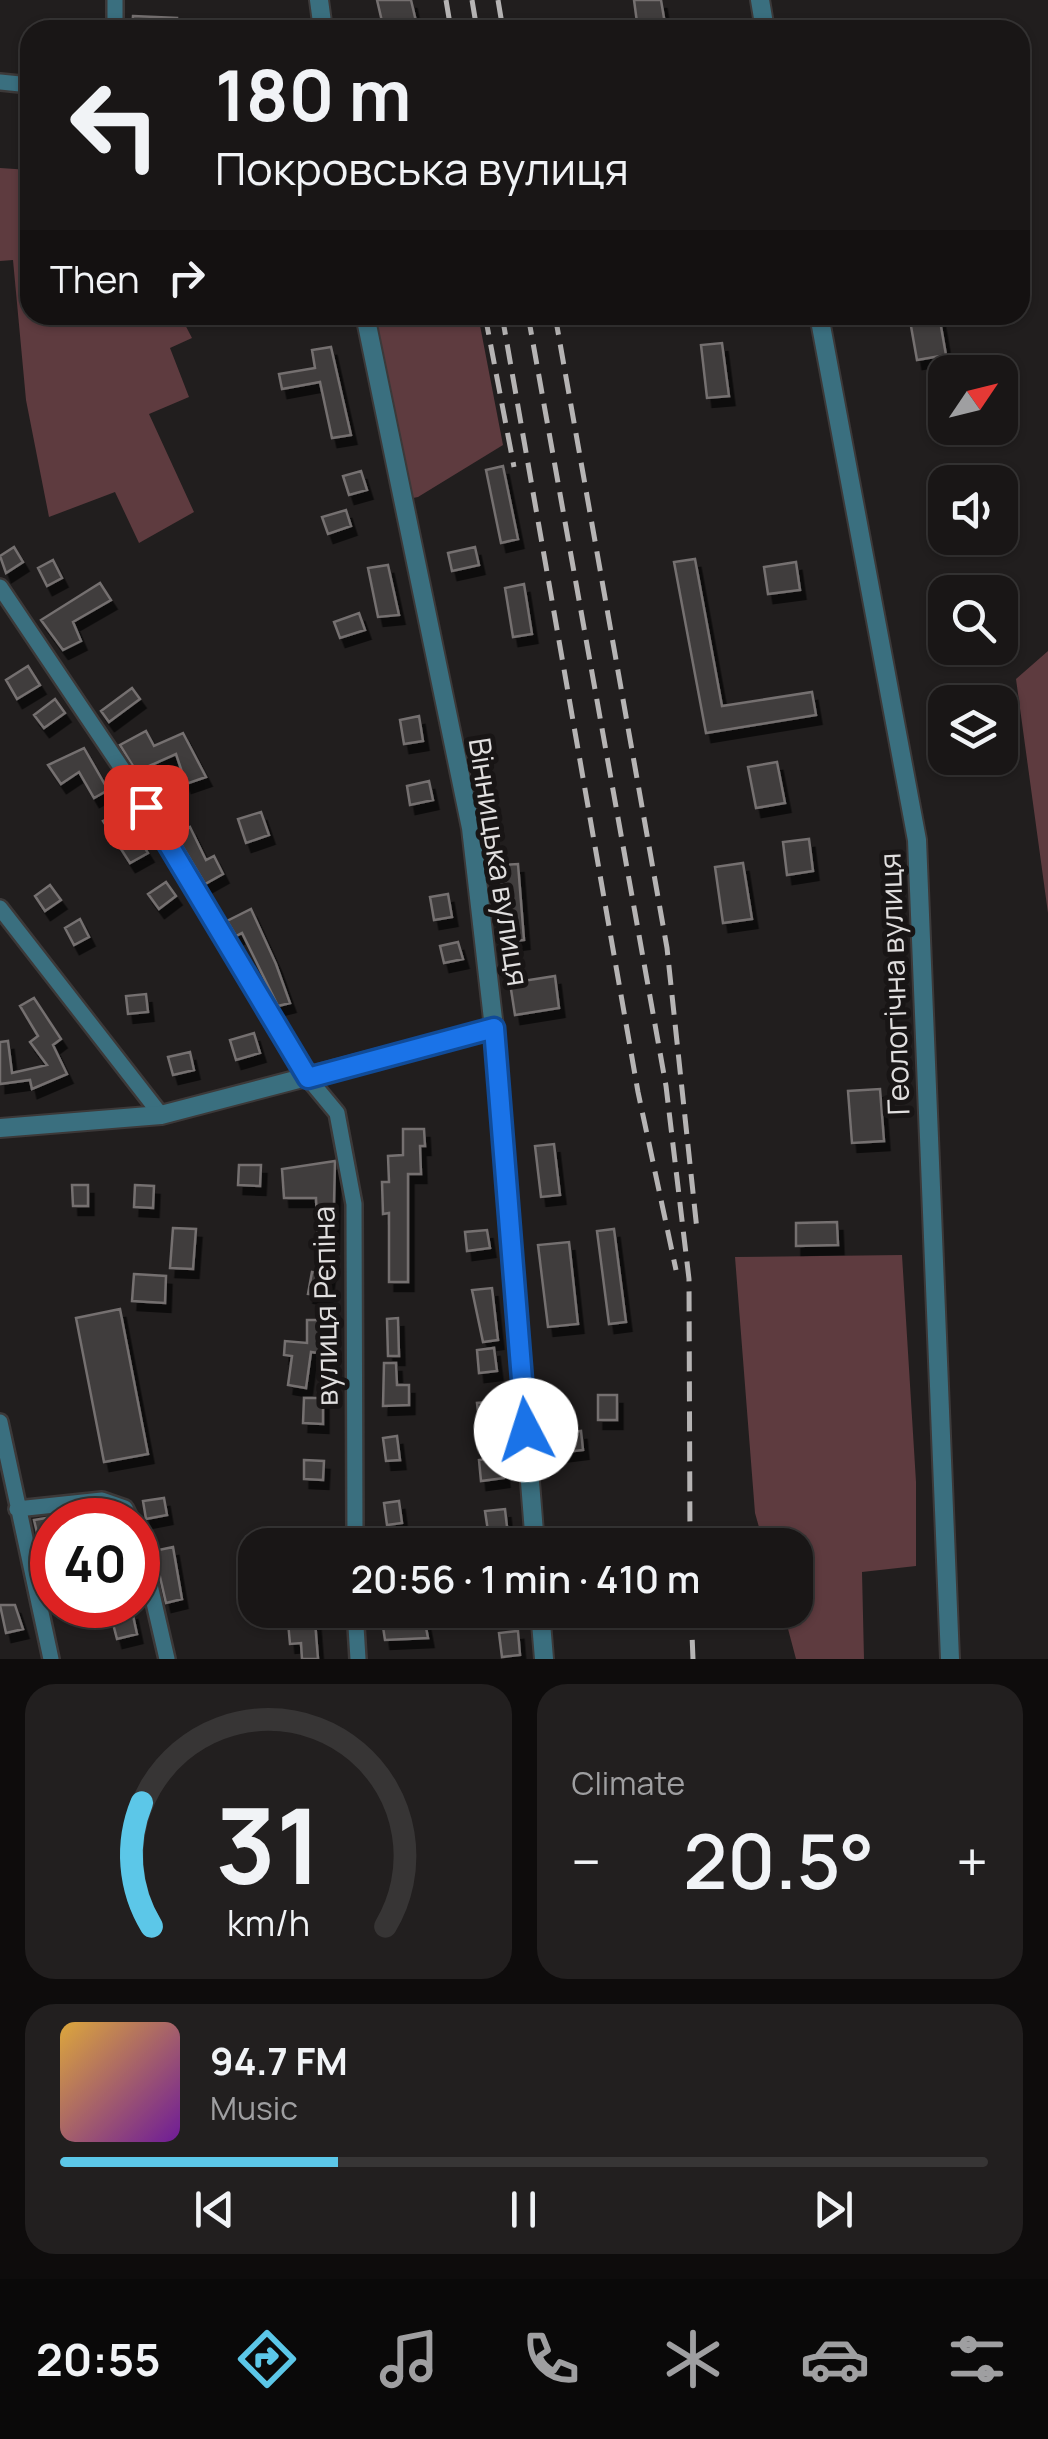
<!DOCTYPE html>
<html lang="en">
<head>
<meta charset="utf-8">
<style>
  body { margin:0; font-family:Manrope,sans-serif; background:#221f1f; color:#f1f3f6; height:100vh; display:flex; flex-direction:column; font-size:38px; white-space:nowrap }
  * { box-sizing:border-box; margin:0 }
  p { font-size:32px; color:#9f9fa1 }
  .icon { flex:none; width:55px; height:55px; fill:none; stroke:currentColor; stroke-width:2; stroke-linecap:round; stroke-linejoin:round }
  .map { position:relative; height:1659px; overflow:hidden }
  .details { display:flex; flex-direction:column; gap:25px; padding:25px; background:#0e0c0c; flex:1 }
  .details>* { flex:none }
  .top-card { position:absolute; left:20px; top:20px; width:1010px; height:305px; border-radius:30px; box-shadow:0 2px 8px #0004,0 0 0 2px #373535; background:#191616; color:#f1f3f6; overflow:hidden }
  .needle { width:65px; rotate:55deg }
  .fabs { position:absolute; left:928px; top:355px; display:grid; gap:20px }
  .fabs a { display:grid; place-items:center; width:90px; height:90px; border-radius:20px; background:#191616; box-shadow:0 2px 8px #0004,0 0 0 2px #373535; font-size:50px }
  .speed { position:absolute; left:30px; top:1498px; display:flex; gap:20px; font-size:50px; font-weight:700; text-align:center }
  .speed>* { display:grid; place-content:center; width:130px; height:130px; border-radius:50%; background:#191616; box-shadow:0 2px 8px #0004,0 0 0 2px #373535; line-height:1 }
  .speed .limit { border:15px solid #d22; background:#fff; color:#111 }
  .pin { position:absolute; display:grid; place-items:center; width:85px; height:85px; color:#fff; margin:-42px; border-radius:20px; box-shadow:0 5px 15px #0006 }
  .me { position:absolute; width:110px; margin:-55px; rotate:355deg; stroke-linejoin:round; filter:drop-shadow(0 0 8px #0008) }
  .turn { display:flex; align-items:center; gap:35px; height:210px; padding:0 30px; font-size:45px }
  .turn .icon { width:130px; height:130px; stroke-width:2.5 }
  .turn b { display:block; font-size:70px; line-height:85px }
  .then { display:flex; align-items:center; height:95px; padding:0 30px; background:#0003; gap:20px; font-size:38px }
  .big { font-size:75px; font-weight:600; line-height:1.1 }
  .details .tile { flex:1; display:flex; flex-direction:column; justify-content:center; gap:15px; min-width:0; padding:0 35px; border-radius:30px; background:#221f1f }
  .details .dial { align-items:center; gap:0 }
  .dial svg { height:260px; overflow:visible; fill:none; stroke:#373535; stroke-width:7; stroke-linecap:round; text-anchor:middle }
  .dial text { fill:#f1f3f6; stroke:none }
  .song { display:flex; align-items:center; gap:30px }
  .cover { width:120px; height:120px; border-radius:15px; background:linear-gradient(135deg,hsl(40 70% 55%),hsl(280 70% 35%)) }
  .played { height:10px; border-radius:5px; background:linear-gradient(90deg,#5cc7e8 30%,#373535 30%) }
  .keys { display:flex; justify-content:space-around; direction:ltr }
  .heat { display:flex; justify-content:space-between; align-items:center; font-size:55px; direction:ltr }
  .details .tiles { flex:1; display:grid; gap:25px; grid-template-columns:1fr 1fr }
  .tile:last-child { grid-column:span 2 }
  .trip { position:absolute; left:238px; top:1528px; width:575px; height:100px; border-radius:30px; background:#191616; box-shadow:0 2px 8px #0004,0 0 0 2px #373535; font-weight:600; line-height:100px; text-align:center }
  .menu { display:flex; height:160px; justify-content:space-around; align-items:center; background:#0a0909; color:#9f9fa1 }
  .menu .icon { width:70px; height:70px }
  .menu .selected { color:#5cc7e8 }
  .menu b { font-size:45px; color:#f1f3f6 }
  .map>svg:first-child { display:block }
  .green { fill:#5e3b3f }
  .building { fill:#413d3d; stroke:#747070; stroke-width:2.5; filter:url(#shadow) }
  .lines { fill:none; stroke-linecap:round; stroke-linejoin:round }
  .minor-casing { stroke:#3c3939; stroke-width:20 }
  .tertiary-casing { stroke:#3c3939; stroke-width:22 }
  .minor { stroke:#3a6f7f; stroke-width:15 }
  .tertiary { stroke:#3a6f7f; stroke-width:18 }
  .rail { stroke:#b6b4b4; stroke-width:5; stroke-dasharray:20 10; stroke-linecap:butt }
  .route-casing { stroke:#114b97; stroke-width:25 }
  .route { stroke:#1a73e8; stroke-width:18 }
  .labels { text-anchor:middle; stroke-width:10; stroke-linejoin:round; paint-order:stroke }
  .street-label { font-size:30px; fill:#e1dfdf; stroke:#181515 }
</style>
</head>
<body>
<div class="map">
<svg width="1048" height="1659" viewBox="0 0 1048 1659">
  <defs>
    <filter id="shadow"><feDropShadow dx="5.5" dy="9" stdDeviation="0" flood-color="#0009"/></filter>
  </defs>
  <rect width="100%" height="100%" fill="#211e1e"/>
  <path class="green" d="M0,168L30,170V315H180L192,338L170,348L189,397L149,414L194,512L139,543L115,492L49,517L26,400L13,260L0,261Z
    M374,315H478L503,445L418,497L408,499Z
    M1048,651V913L1016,679Z
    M902,1255L916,1482V1566L862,1572L864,1659H796L783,1610H795V1545H764L755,1513L735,1257Z"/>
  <path class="building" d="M377,0H411L418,30H384Z
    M634,0H661L666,30H638Z
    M133,16L177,18L176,30H132Z
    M909,315H939L946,355L917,360Z
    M722,343L729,396L707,398L701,345Z
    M331,347L351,435L332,438L320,382L282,389L279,374L315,368L312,350Z
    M503,466L518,539L501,543L486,470Z
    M361,471L367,490L349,495L343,476Z
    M346,510L351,526L328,534L322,517Z
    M14,547L23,562L6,573L0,556Z
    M475,547L479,565L452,571L448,553Z
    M695,559L722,706L812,692L816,715L706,733L674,562Z
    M53,560L62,578L47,586L38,568Z
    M796,562L800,590L768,594L764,567Z
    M388,565L399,615L378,617L368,568Z
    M100,583L111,600L73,622L81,641L63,650L41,620Z
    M524,584L532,634L513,637L505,588Z
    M359,613L365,630L340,638L334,622Z
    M28,666L40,685L17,699L6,680Z
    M132,688L140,699L109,722L101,711Z
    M55,699L65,713L44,728L34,715Z
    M419,716L423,741L404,744L400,720Z
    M146,731L154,746L183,733L206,777L186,784L176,754L147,767L154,783L146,787L120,745Z
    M84,748L108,790L94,798L79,772L61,784L48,765Z
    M777,762L785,803L756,808L748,767Z
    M429,781L433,800L410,805L407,786Z
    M122,811L148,853L130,863L103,821Z
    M261,812L269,835L246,843L238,819Z
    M190,827L206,860L214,856L223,874L205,884L175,834Z
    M809,839L813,871L787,875L783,842Z
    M743,863L752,919L723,923L715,867Z
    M518,864L524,940L506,942L500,865Z
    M166,882L176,896L159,909L148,894Z
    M50,885L61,900L45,911L35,896Z
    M448,894L452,917L434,920L430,897Z
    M251,909L276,964L290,1003L278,1006L242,933L236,936L227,921Z
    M80,919L89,937L74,945L65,928Z
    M458,942L463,959L444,963L440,946Z
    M555,976L559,1008L515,1015L510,983Z
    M146,994L148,1012L128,1014L126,996Z
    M34,998L61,1039L53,1045L67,1074L32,1089L30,1080L0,1084V1042L8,1041L12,1073L47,1065L30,1042L38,1036L20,1006Z
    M254,1033L260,1053L236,1060L230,1040Z
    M190,1052L194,1070L173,1075L168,1057Z
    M880,1089L884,1141L852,1143L848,1091Z
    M403,1129H424L425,1146H420L421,1174H408V1282H389V1213L383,1214L382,1182H389L388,1156L403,1155Z
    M554,1144L560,1195L541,1197L535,1146Z
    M335,1161L333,1245H318L316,1198H284L282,1169Z
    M239,1165H261L260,1186L238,1185Z
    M72,1185H88V1206H73Z
    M135,1185L154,1186L153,1208L134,1207Z
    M837,1222L838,1245L796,1246V1223Z
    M173,1228L196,1229L193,1269L170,1268Z
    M614,1229L626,1322L609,1324L597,1231Z
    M487,1230L490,1248L467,1251L465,1232Z
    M569,1242L578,1324L548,1327L538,1245Z
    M312,1272L329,1274L326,1296L308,1294Z
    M134,1274L166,1276L165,1303L132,1301Z
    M492,1288L498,1340L483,1342L472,1290Z
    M120,1309L148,1454L104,1462L76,1318Z
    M398,1318L399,1356H388L387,1319Z
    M307,1320H329L330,1355L311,1352L306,1388L288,1385L292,1356L284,1355L285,1341L307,1343Z
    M494,1348L497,1371L479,1373L477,1350Z
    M384,1363H396L397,1385H409V1405L383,1406Z
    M598,1395H617V1420H598Z
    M304,1398H323V1424L303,1423Z
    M500,1401L503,1427L480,1430L477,1403Z
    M581,1431L583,1450L557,1453L555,1434Z
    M397,1436L400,1460L386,1461L383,1438Z
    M502,1457L504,1478L481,1481L479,1460Z
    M304,1460L324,1461L323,1480L304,1479Z
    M164,1498L167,1515L146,1519L143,1501Z
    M399,1501L402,1523L387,1525L384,1503Z
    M505,1509L508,1536L489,1538L485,1511Z
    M52,1517V1578L48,1579L34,1520Z
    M173,1547L182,1599L166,1603L154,1551Z
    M0,1605H15L23,1629L6,1633Z
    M132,1611L137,1634L117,1639L111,1616Z
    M402,1611L403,1620L424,1617L428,1638L385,1640L381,1614Z
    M315,1621L318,1659H302L301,1643L290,1644L288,1622Z
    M518,1631L520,1655L502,1657L499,1633Z"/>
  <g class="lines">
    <defs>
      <path id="minor" d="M115,0V30
        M0,82L30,85
        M0,587L125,773L308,1078L337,1113L354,1204L355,1545
        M0,908L161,1115
        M0,1422L51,1659
        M17,1509L102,1500L125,1508L131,1520
        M138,1533L167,1659
        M355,1610L358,1659"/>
      <path id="tertiary" d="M319,0L323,30
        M760,0L765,30
        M365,315L471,828L494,1028L535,1545
        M819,315L917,840L950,1659
        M0,1128L161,1115L494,1028
        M540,1610L544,1659"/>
    </defs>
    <use href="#minor" class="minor-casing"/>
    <use href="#tertiary" class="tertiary-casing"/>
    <use href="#minor" class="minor"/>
    <use href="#tertiary" class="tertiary"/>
    <path class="rail" d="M446,0L451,30
      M472,0L477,30
      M498,0L503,30
      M485,315L514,467
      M502,315L638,1092L676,1270
      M528,315L666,1086L689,1279L690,1545
      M555,315L667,948L697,1230
      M691,1610L693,1659"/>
  </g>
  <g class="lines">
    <defs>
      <path id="route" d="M146,807L308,1078L494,1028L526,1430"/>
    </defs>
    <use href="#route" class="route-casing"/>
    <use href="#route" class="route"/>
  </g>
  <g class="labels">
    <g class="street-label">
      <text transform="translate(498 862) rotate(81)" y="10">Вінницька вулиця</text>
      <text transform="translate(895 984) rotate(-92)" y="10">Геологічна вулиця</text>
      <text transform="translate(326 1306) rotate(-91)" y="10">вулиця Рєпіна</text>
    </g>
  </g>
</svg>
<div class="fabs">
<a><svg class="needle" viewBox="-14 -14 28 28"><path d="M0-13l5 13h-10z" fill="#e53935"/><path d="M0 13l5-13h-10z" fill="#9f9fa1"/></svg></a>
<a><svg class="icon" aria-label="sound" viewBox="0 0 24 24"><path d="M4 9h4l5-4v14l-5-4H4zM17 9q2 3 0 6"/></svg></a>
<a><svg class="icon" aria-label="search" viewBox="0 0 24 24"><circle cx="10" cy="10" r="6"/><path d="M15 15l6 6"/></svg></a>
<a><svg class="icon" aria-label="layers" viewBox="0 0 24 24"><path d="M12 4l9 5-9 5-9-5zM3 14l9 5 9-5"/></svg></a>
</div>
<div class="speed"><div class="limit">40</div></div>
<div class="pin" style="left:146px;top:807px;background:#d93025"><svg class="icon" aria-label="arrive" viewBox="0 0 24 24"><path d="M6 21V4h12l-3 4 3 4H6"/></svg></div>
<svg class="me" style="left:526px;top:1430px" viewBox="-20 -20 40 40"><circle r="19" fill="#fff"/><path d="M0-13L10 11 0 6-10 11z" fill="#1a73e8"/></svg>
<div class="trip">20:56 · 1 min · 410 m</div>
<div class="top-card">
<div class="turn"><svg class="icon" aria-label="left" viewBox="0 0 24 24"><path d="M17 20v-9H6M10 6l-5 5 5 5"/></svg><div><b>180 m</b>Покровська вулиця</div></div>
<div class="then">Then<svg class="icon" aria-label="right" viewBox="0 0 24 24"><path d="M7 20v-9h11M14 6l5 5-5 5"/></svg></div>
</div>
</div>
<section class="details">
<div class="tiles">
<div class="tile dial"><svg viewBox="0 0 100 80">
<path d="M14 69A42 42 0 1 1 86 69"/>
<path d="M14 69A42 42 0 0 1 11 31" stroke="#5cc7e8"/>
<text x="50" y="56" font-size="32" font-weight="700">31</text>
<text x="50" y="72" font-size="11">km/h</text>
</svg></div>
<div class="tile"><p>Climate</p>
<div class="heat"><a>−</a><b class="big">20.5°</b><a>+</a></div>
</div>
<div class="tile">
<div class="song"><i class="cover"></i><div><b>94.7 FM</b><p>Music</p></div></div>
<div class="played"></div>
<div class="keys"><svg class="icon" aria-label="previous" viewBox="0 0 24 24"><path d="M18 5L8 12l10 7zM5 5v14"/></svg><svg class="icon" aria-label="pause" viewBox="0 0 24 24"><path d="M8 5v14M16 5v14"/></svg><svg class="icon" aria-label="next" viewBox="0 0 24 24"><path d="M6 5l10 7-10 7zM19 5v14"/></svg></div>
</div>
</div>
</section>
<nav class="menu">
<b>20:55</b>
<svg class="icon selected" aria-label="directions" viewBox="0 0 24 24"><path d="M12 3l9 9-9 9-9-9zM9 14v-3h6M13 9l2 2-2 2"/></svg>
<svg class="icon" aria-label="music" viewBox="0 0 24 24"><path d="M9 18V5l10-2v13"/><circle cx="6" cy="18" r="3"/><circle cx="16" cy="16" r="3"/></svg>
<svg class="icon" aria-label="phone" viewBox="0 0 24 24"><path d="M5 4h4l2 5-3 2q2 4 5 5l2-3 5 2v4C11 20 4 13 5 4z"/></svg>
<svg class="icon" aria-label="climate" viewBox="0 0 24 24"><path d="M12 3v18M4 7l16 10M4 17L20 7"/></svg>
<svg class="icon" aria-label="car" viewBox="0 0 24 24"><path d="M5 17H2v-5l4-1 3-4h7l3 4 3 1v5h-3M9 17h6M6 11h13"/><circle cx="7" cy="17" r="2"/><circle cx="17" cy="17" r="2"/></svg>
<svg class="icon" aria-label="filters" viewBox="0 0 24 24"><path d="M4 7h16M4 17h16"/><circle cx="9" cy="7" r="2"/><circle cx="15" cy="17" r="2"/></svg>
</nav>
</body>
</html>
